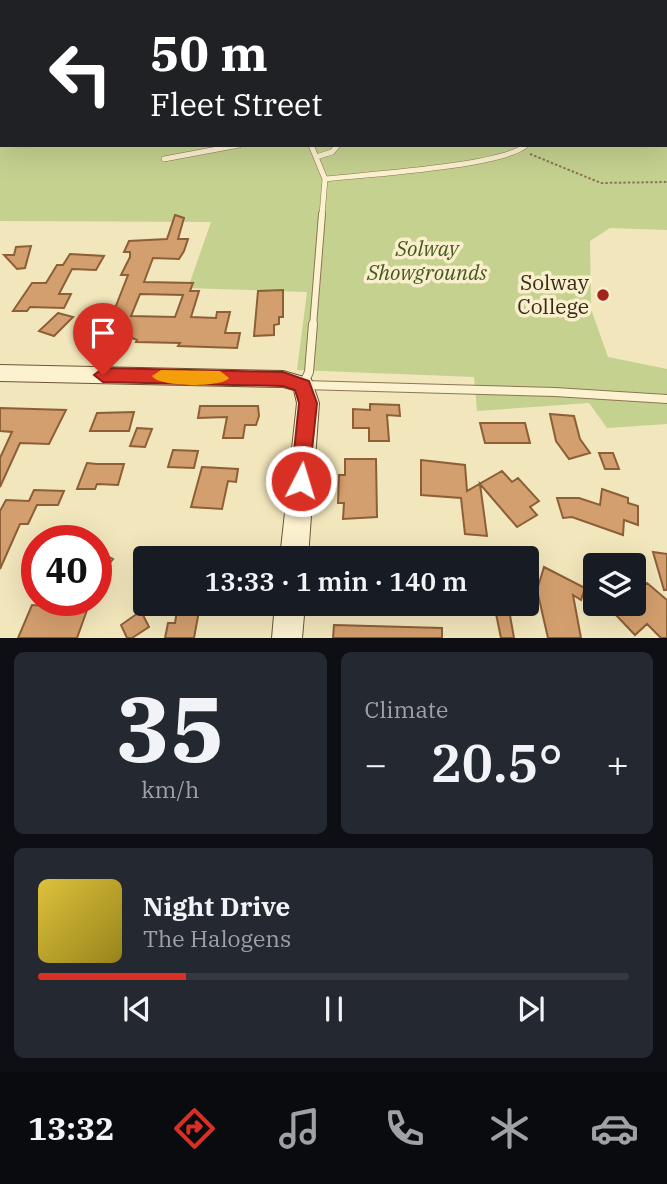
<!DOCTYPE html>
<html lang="en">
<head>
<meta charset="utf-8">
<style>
  body { margin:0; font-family:"IBM Plex Serif",serif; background:#242831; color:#f1f3f6; height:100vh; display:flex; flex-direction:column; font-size:26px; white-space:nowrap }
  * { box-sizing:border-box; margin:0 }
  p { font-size:23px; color:#9ea1a6 }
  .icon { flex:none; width:38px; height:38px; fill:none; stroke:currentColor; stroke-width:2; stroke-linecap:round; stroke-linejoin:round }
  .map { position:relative; height:638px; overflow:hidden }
  .details { display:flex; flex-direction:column; gap:14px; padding:14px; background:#0d0f14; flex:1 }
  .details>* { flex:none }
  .guide { position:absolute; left:0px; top:0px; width:668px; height:147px; box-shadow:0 7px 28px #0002; background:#202124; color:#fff; overflow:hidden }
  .controls { position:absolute; left:583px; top:553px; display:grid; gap:14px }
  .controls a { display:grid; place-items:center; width:63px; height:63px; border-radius:7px; background:#171b24; box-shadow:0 7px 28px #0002; font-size:35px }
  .speed { position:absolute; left:21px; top:525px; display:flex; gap:14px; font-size:35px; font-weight:700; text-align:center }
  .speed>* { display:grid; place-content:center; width:91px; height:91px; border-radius:50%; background:#171b24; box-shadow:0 7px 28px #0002; line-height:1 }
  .speed .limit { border:10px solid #d22; background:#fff; color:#111 }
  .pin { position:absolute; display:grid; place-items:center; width:60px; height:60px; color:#fff; margin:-72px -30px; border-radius:50% 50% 50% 0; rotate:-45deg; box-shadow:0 0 7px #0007 }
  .pin .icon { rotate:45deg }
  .me { position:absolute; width:77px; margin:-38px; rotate:5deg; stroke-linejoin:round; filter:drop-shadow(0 0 5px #0008) }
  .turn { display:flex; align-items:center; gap:24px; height:147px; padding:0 35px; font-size:32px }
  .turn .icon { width:91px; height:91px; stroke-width:2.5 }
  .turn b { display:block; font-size:49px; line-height:60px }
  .big { font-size:52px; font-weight:600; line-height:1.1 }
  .details .tile { flex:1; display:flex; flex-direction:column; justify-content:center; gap:10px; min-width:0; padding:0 24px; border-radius:10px; background:#242831 }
  .details .dial { align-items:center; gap:0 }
  .dial b { font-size:91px; line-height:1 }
  .song { display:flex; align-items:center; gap:21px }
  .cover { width:84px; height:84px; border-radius:10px; background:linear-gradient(135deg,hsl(50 70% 55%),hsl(50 70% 35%)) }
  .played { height:7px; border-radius:4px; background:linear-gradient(90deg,#d93025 25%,#363941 25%) }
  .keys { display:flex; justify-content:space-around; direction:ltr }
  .heat { display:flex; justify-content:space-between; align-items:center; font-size:38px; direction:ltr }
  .details .tiles { flex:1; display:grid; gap:14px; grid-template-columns:1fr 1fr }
  .tile:last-child { grid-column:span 2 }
  .trip { position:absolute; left:133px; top:546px; width:406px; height:70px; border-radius:7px; background:#171b24; box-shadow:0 7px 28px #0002; font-weight:600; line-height:70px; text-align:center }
  .menu { display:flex; height:112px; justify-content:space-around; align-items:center; background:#090b0e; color:#9ea1a6 }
  .menu .icon { width:49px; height:49px }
  .menu .selected { color:#d93025 }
  .menu b { font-size:32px; color:#f1f3f6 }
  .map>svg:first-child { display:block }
  .green { fill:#c5d18f }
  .building { fill:#d49f6e; stroke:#8d5f37; stroke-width:2; fill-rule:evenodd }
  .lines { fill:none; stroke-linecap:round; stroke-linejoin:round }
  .lane-far2-casing { stroke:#8c7554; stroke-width:6 }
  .lane-far1-casing { stroke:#8c7554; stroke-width:8 }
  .lane-casing { stroke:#8c7554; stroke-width:10 }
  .street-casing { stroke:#8c7554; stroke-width:2 }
  .secondary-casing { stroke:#6d5637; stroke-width:2 }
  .highway-casing { stroke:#584229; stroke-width:2 }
  .path { stroke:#8c7554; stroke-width:2; stroke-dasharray:2.5 2; stroke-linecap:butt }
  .lane-far2 { stroke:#fcf2d0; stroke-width:5 }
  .lane-far1 { stroke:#fcf2d0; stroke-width:6 }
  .lane { stroke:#fcf2d0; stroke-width:8 }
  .street { fill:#fcf2d0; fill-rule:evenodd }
  .secondary { fill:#fcf2d0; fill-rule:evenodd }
  .highway { fill:#ecad42; fill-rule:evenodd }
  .route { fill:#d93025; stroke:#8d1f18; stroke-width:2 }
  .slow { fill:#f59e0b }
  .poi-dot { fill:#a1251e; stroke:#f9efcc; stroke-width:2.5 }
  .labels { text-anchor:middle; stroke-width:7; stroke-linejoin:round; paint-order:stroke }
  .park-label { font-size:21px; font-style:italic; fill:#45581f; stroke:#f9efcc }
  .poi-label { font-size:21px; fill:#392b1a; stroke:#f9efcc; text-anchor:end }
</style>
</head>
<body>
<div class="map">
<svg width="667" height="638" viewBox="0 0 667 638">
  <rect width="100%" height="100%" fill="#f2e6bc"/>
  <path class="green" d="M0,39L2,145H667V49V230L610,228L590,241L591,309L608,357L667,369V424L607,428L589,403L477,411L474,377L297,370L307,292L188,288L211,222L0,221Z"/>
  <path class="building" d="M175,215L184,218L178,239H188L184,251L179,259L153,258L144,282L193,283L190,291H199L191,317L216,318L217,312H230L225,333H240L237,348L178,346L180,343L136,342L137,340L130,337L90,336L100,316H112L128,275H121L130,257V252H124L129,241L167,239ZM140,294L183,295L175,317L131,316Z
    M31,246L25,268L17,269L4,255H14L16,247Z
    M70,254L104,256L96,270L72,269L59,294H71L64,308L30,307L27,311H13L32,283H46L57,265H63Z
    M283,290V317H279V324L274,325V335L254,336L258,291Z
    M58,313L73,317L54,336L39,331Z
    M370,404L399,405L400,416L387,415L389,441H369V428H353V409L370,410Z
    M200,406H258L259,416L256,425H245L243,438H223L227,417L198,418Z
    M0,408L66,410L49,444L20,443L0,487V458L12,432L0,431Z
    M134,412L129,431H90L97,413Z
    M550,414L574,416L580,439L590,453L569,459L556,441Z
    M480,423H525L530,443H485Z
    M137,428L152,429L145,447L130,446Z
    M173,450L198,451L194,468L168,467Z
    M599,453H613L619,469H605Z
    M345,459H376L377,517L343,519L344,503H338L339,475H345Z
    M421,460L465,465L467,491L502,471L512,482L518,478L539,501L530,507L537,515L517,527L480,484L487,536L465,534L461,498L421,495Z
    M87,463L97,464H124L118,485L97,484L95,489H77Z
    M202,467L238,469L236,482L228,481L222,509L191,507Z
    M602,489L628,498V503L638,506V525L624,520L623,535L572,517L563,518L557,498H579L600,505Z
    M34,490L64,491L58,505H37L28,524H20L0,569V511L6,500L29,501Z
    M96,550L113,559L96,580Z
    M653,552L667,554V590H664Z
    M544,567L585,588L581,600L573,595L581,638H548L537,590Z
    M647,583L667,600V638H661L647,624L635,635L615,614L626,604H634V596Z
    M51,600H72L69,608L87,610L77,638H18L32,605L48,606Z
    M494,604H508L514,638H501Z
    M141,611L149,627L132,638H127L121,625Z
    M177,611H199L194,638H165L168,623H175Z
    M334,625L442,628V638H333Z"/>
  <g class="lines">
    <defs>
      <path id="lane-far2" d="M311,145L325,179L322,215
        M316,157L332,152L338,145
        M164,159L239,145
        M325,179C362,175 505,166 526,145"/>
      <path id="lane-far1" d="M313,326L322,214"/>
      <path id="lane" d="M313,324L309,372L303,385L555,392L667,399"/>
      <path id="street" d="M601,0H608L610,2H603Z
        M0,18H2V22H0Z"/>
      <path id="secondary" d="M0,365L283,371L311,379L319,403L308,558H280L297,403L294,390L283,387L0,381Z
        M275,604H305L302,638H272Z"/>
      <path id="highway" d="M22,0H36L21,2Z
        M0,9H2L0,16Z"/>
    </defs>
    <use href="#lane-far2" class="lane-far2-casing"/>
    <use href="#lane-far1" class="lane-far1-casing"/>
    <use href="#lane" class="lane-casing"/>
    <use href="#street" class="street-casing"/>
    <use href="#secondary" class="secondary-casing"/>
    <use href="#highway" class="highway-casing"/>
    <path class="path" d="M530,154L601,183L667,182"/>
    <use href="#lane-far2" class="lane-far2"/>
    <use href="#lane-far1" class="lane-far1"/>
    <use href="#lane" class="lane"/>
    <use href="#street" class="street"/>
    <use href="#secondary" class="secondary"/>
    <use href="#highway" class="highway"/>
  </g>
  <path class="route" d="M103,368L283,372L309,381L317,403L308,487L301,490L294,487L291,481L299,403L295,390L283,386L103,382L94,375Z"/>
  <path class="slow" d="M161,370L220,371L229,378C222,388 158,387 152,376Z"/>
  <circle class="poi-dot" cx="603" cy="295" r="7"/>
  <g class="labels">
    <g class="park-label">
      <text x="427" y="256">Solway<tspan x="427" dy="24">Showgrounds</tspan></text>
    </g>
    <g class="poi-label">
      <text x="589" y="290">Solway<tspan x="589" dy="24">College</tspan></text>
    </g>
  </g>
</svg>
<div class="controls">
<a><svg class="icon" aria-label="layers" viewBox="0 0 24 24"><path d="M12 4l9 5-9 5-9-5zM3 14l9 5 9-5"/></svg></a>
</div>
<div class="speed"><div class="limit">40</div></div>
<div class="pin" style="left:103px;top:375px;background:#d93025"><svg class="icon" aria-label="arrive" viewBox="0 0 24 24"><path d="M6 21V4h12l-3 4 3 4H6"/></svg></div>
<svg class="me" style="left:301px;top:481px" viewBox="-20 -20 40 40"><circle r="17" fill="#d93025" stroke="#fff" stroke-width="3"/><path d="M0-11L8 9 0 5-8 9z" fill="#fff"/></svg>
<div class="trip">13:33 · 1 min · 140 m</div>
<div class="guide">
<div class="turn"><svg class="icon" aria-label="left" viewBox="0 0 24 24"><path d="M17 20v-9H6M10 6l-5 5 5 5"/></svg><div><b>50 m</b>Fleet Street</div></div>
</div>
</div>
<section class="details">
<div class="tiles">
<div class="tile dial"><b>35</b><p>km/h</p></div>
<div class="tile"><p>Climate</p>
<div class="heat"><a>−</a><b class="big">20.5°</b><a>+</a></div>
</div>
<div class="tile">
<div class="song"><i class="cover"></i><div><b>Night Drive</b><p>The Halogens</p></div></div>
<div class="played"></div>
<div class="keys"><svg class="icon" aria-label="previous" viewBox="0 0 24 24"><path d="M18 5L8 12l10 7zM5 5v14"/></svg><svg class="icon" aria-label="pause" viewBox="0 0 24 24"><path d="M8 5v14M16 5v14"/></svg><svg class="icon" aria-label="next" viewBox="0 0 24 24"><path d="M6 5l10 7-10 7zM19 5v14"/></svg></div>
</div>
</div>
</section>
<nav class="menu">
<b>13:32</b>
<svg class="icon selected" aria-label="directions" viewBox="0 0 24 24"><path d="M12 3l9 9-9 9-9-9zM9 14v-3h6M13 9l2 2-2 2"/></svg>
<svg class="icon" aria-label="music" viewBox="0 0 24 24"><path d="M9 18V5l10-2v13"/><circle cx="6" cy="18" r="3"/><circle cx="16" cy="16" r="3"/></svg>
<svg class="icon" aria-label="phone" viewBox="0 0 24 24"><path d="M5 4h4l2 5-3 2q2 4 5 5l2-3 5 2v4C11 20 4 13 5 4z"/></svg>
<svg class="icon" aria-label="climate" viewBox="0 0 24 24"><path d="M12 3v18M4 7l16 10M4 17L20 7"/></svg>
<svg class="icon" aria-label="car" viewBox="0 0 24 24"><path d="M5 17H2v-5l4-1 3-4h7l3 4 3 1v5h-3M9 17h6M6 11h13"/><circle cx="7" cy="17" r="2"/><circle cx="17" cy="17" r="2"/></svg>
</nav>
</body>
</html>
